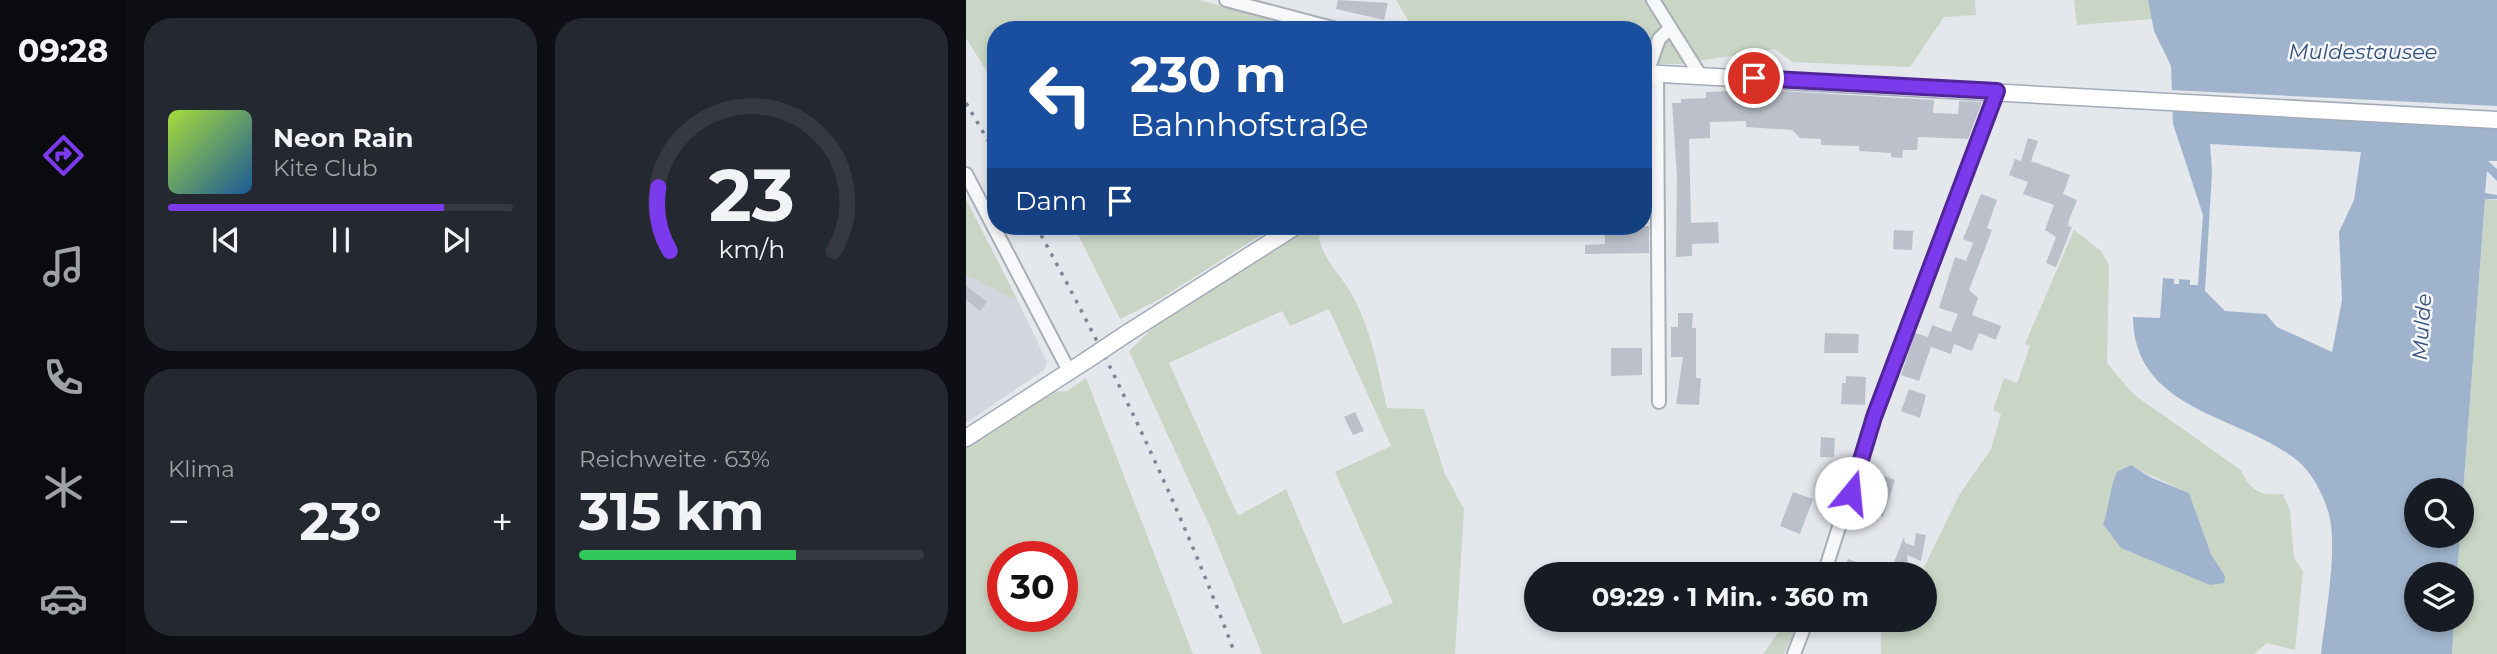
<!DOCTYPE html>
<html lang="de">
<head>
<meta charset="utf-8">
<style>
  body { margin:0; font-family:Montserrat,sans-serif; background:#242831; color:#f1f3f6; height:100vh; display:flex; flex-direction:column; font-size:26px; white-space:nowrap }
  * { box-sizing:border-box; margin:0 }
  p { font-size:23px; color:#9ea1a6 }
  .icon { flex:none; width:38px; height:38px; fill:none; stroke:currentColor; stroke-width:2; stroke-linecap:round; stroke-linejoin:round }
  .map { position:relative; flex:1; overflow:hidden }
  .sheet { display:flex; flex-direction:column; gap:18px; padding:18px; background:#0d0f14; width:840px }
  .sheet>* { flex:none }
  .hud { position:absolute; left:21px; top:21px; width:665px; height:214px; border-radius:28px; box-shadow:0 4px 10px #0003; background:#1a4fa0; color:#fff; overflow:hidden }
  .tools { position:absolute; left:1438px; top:478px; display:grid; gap:14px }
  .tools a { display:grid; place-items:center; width:70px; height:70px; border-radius:50%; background:#171b24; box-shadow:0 4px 10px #0003; font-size:35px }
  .speed { position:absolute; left:21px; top:541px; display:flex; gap:14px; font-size:35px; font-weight:700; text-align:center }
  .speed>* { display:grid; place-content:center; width:91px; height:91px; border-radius:50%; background:#171b24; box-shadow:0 4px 10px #0003; line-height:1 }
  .speed .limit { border:10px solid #d22; background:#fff; color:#111 }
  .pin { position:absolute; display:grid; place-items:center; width:60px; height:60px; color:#fff; margin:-30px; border:4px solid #fff; border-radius:50%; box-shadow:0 2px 7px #0007 }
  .me { position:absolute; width:77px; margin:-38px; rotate:17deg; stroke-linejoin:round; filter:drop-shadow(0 0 5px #0008) }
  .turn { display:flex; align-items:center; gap:24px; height:147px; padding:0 28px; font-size:32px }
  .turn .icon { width:91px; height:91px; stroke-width:2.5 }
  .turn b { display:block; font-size:49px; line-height:60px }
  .then { display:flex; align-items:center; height:66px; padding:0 28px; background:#0003; gap:14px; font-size:26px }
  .big { font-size:52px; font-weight:700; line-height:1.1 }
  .sheet .tile { flex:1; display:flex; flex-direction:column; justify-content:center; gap:10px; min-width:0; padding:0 24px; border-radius:28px; background:#242831 }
  .sheet .dial { align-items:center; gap:0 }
  .dial svg { height:182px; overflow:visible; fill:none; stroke:#363941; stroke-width:7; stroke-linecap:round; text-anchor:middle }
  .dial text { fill:#f1f3f6; stroke:none }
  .song { display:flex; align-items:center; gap:21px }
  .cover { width:84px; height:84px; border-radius:10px; background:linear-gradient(135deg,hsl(80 70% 55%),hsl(210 70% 35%)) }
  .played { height:7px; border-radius:4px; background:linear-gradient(90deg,#7c3aed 80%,#363941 80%) }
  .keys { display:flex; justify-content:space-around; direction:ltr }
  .heat { display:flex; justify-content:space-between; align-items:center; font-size:38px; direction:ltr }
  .charge { height:10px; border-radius:5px; background:linear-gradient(90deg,#34c759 63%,#363941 0) }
  .sheet .tiles { flex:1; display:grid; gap:18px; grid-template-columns:repeat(2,1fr) }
  .trip { position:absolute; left:558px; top:562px; width:413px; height:70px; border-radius:35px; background:#171b24; box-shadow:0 4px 10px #0003; font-weight:700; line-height:70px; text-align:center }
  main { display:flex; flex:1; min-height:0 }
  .tabs { display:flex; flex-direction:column; width:126px; justify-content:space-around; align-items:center; background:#090b0e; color:#9ea1a6 }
  .tabs .icon { width:49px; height:49px }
  .tabs .on { color:#7c3aed }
  .tabs b { font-size:32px; color:#f1f3f6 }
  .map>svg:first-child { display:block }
  .built { fill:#d2d6de }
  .green { fill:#c9d6c5; fill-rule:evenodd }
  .water { fill:#9fb4cc; fill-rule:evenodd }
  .pier { fill:#e4e7ec }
  .building { fill:#bbc0ca }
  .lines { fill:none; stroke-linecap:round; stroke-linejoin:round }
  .minor-casing { stroke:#a9aeb7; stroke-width:16 }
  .major-casing { stroke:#a3abb8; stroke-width:19 }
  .minor { stroke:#f7f8fa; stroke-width:12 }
  .major { stroke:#fff; stroke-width:16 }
  .rail { stroke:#7d8696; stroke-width:3.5; stroke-dasharray:3.5 7; stroke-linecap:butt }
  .major-bridge-casing { stroke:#a3abb8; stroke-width:19; stroke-linecap:butt }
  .major-bridge { stroke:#fff; stroke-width:16 }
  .route-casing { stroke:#51269a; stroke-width:18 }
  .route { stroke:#7c3aed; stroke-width:12 }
  .labels { text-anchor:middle; stroke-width:5; stroke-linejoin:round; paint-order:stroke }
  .water-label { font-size:21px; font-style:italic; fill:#34527a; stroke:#f4f6f9 }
</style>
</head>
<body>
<main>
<nav class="tabs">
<b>09:28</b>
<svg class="icon on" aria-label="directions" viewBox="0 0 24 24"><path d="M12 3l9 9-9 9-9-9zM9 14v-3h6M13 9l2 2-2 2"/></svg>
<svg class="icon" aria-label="music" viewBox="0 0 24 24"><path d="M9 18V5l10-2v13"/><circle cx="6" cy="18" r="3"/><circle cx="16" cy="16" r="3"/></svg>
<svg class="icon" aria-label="phone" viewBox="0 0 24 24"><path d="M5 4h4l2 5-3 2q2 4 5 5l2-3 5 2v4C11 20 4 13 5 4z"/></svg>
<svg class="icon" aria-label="climate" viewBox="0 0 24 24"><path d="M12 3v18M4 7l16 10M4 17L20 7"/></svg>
<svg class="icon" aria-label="car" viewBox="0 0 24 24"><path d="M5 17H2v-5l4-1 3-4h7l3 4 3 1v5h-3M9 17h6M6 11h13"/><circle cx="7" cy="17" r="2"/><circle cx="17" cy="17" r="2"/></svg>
</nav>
<section class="sheet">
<div class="tiles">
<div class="tile">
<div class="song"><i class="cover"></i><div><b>Neon Rain</b><p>Kite Club</p></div></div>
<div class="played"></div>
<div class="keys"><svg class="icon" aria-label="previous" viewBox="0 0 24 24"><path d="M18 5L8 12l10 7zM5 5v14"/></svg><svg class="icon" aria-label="pause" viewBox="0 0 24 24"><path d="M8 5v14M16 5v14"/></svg><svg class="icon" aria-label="next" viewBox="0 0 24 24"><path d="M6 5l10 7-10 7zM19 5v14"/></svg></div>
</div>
<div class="tile dial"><svg viewBox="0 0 100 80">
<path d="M14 69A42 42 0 1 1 86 69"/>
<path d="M14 69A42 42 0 0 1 9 41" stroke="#7c3aed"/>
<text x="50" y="56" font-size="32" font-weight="700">23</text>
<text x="50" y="72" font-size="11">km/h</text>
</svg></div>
<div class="tile"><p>Klima</p>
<div class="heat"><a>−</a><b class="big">23°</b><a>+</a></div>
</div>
<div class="tile"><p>Reichweite · 63%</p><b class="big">315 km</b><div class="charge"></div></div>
</div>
</section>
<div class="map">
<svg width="1531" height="654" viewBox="0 0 1531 654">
  <rect width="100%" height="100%" fill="#e4e7ec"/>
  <path class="built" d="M0,275L52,301L81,362L78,370L0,423Z"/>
  <path class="green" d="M0,0H233L342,30H30V86L0,38Z
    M430,0H1009L1010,15L978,17L944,67L826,62L809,49L714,64H677V30H448Z
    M1108,0H1182L1187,19L1111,25Z
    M0,199L52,301L0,275Z
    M1519,199L1531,200V654H1486L1488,620H1496V574H1491Z
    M108,226H309L194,299L154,319Z
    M342,226H359L353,231C351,254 374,273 385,293C405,328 412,369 421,408L458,409L479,474L498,509L489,654H296L245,529L163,351L194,321ZM363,309L425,446L369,472L427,603L377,624L320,489L272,516L203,363L316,311L324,326Z
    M1108,230L1135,251L1143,265L1141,363L1167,394L1275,470C1284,491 1295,496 1317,494L1324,510L1328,558L1337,571L1329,650L1301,643L1288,654H915V634L925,620H959V574H955L993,495L1025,449L1035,414L1027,410L1038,378L1051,383L1064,346L1059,344ZM1165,466L1223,493L1245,554L1259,576L1137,524L1146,499Z
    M120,378L227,654H0V447L87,392L101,391ZM37,556H96V616H37Z
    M821,620H834L818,654H797Z"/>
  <path class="water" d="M1182,0H1531V111H1524L1522,128L1531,129V161H1522L1531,169V181L1521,171L1519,193L1531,195V199H1519L1496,507V490H1451V536H1494L1491,574H1451V620H1488L1486,654H1355C1359,617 1373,545 1362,511C1357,494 1346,473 1332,461C1274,414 1168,412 1167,317L1194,318L1197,278L1208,279V284H1213V279L1224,280V285H1232L1237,215L1207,124L1205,66L1188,31ZM1400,104L1398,121L1241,112ZM1244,144L1395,152L1388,200L1373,232L1376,300L1366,352L1311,327L1300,314L1259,311L1239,291L1246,172Z
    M1165,465L1184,477L1223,493L1245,554L1259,576L1258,583L1244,585L1155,548L1137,524C1144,506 1143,489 1151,472Z"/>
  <path class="pier" d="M1204,90L1531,106V115L1205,96Z"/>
  <path class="building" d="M372,0L422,3L418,20L370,9Z
    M767,88L968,100L967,113L992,114L993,101L1016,102L1002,139L952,137L951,150H937L936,158L925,157V153L893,151V146L855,145V139L834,138L826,130L780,127V121L744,122V138L723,139L725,223L752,222L753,243L726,244V256L710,257L711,176L706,103H715V99L740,98V92L766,91Z
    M1062,138L1072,141L1065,161L1104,175L1097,194L1111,200L1103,220L1102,226L1106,227L1090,267L1080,263L1090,237L1079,230L1088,205L1057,194L1062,182L1043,175L1049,159L1055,161Z
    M1015,194L1031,200L1021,228L1026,230L1003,290L1012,298L1006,315L1035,326L1030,340L1013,333L1006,351L988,344L985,354L965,347L953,381L935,375L949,333L962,337L966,325L985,332L992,314L973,308L989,257L1000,261L1007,243L997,239Z
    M673,226H683V253L619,254V245L639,244V229H673Z
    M928,230L947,231L946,250L927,249Z
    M0,286L21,302L14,311L0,300Z
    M712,313H727L726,328H730V378H735L733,405L710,404L717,357H705V327H712Z
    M859,333L893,334L892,353H858Z
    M645,348H676V375L645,376Z
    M880,376L900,377L899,405L875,404L876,383H880Z
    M943,389L960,395L954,418L935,411Z
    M389,412L398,431L387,435L378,417Z
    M855,437L869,438L868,457H854Z
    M913,474L929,480L917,517L901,511Z
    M827,492L847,499L834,534L814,526Z
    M950,533L960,535L955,561L941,555L943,574L925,570L938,537L939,543L948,546Z
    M882,559L900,565L897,574H877Z"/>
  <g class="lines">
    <defs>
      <path id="minor" d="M260,0L374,30
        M687,0L734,75
        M681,73L693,39L703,29
        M691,73L693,402
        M0,174L103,371
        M858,574L908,417L1031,91
        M828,654L841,620"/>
      <path id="major" d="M677,73L1531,120
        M160,334L330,226
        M0,438L121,360"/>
    </defs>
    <use href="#minor" class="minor-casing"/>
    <use href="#major" class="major-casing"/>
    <use href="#minor" class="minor"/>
    <use href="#major" class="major"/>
    <path class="rail" d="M0,103L30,154
      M70,226C146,364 214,506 269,654"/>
    <defs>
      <path id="major-bridge" d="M121,360L160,334"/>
    </defs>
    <use href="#major-bridge" class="major-bridge-casing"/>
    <use href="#major-bridge" class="major-bridge"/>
  </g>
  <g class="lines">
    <defs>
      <path id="route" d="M788,78L1031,91L908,417L885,493"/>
    </defs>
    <use href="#route" class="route-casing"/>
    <use href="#route" class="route"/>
  </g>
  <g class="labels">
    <g class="water-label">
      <text x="1397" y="59">Muldestausee</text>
      <text transform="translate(1456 327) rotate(-86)" y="7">Mulde</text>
    </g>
  </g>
</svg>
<div class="tools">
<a><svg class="icon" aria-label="search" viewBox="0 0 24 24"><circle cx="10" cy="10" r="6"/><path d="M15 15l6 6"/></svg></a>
<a><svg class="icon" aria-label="layers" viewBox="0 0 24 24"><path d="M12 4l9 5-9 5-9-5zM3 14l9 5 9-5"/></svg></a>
</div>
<div class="speed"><div class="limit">30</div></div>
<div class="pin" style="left:788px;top:78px;background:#d93025"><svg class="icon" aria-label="arrive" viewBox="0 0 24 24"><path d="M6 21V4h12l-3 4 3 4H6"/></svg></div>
<svg class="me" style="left:885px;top:493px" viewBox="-20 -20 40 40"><circle r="19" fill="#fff"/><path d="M0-13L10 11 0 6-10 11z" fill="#7c3aed"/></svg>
<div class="trip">09:29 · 1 Min. · 360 m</div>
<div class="hud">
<div class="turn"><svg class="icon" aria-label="left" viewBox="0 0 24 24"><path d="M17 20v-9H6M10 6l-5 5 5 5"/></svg><div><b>230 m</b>Bahnhofstraße</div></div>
<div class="then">Dann<svg class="icon" aria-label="arrive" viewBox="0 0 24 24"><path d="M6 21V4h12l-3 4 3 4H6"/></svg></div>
</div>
</div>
</main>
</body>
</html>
